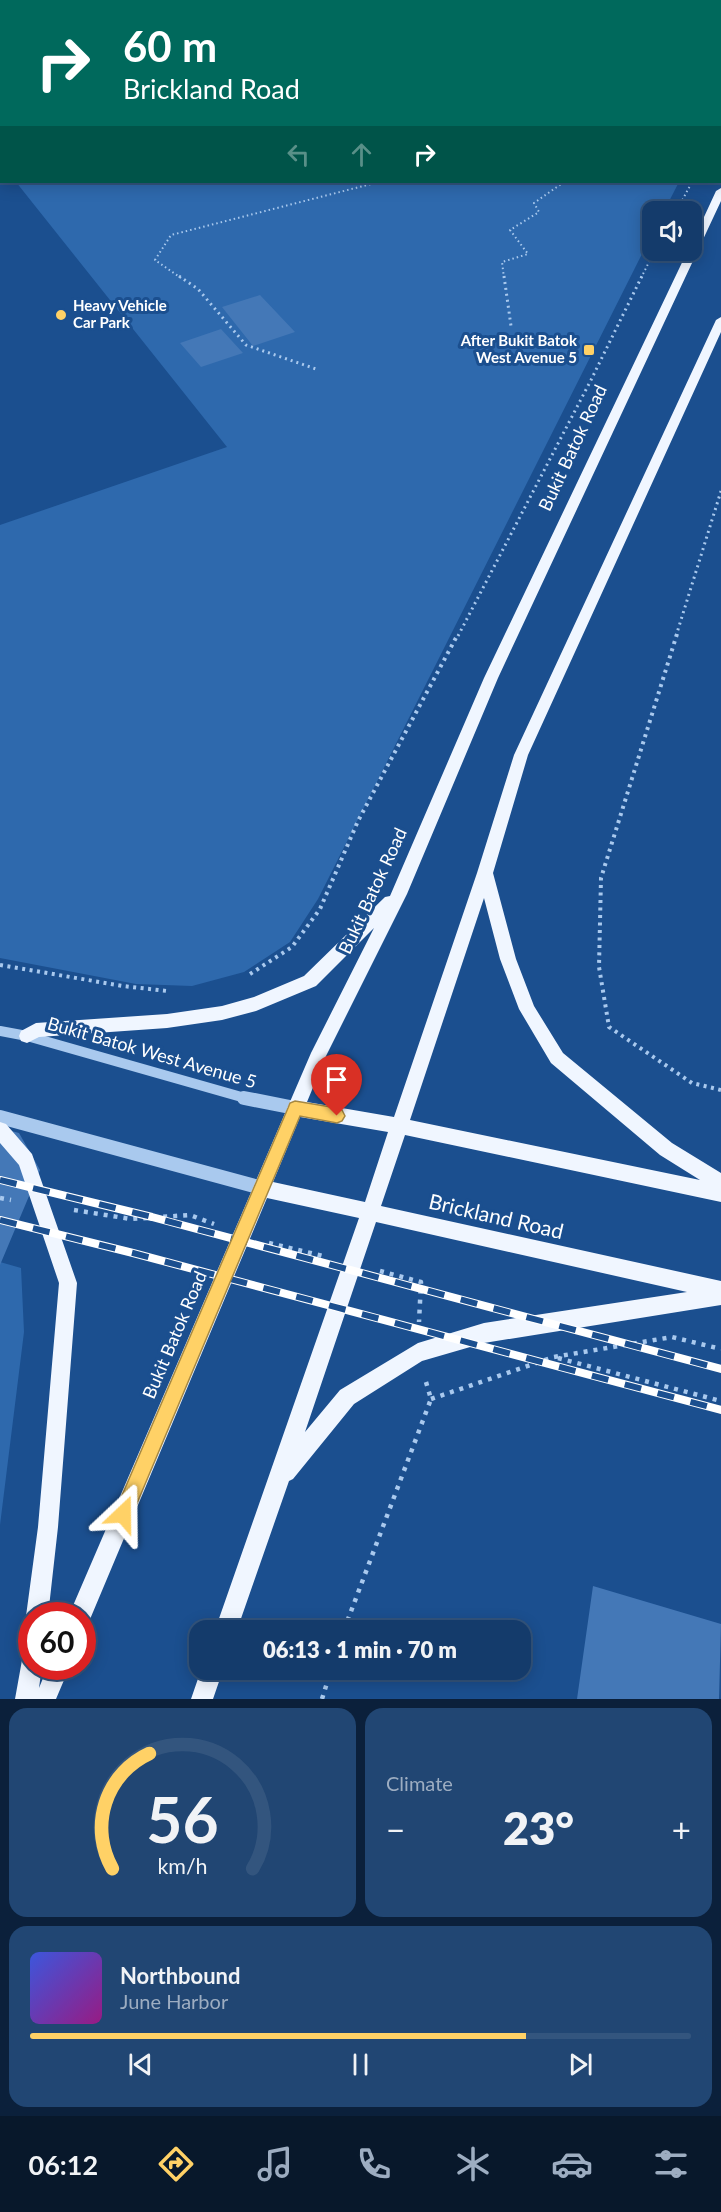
<!DOCTYPE html>
<html lang="en">
<head>
<meta charset="utf-8">
<style>
  body { margin:0; font-family:Lato,sans-serif; background:#214673; color:#f1f3f6; height:100vh; display:flex; flex-direction:column; font-size:22px; white-space:nowrap }
  * { box-sizing:border-box; margin:0 }
  p { font-size:20px; color:#9dadc1 }
  .icon { flex:none; width:33px; height:33px; fill:none; stroke:currentColor; stroke-width:2; stroke-linecap:round; stroke-linejoin:round }
  .map { position:relative; height:1699px; overflow:hidden }
  .panel { display:flex; flex-direction:column; gap:9px; padding:9px; background:#0b203b; flex:1 }
  .panel>* { flex:none }
  .top-card { position:absolute; left:0px; top:0px; width:722px; height:183px; box-shadow:0 3px 15px #0003,0 0 0 2px #33557e; background:#00695c; color:#fff; overflow:hidden }
  .fabs { position:absolute; left:642px; top:201px; display:grid; gap:12px }
  .fabs a { display:grid; place-items:center; width:60px; height:60px; border-radius:12px; background:#143b6b; box-shadow:0 3px 15px #0003,0 0 0 2px #33557e; font-size:30px }
  .speed { position:absolute; left:18px; top:1602px; display:flex; gap:12px; font-size:30px; font-weight:700; text-align:center }
  .speed>* { display:grid; place-content:center; width:78px; height:78px; border-radius:50%; background:#143b6b; box-shadow:0 3px 15px #0003,0 0 0 2px #33557e; line-height:1 }
  .speed .limit { border:9px solid #d22; background:#fff; color:#111 }
  .pin { position:absolute; display:grid; place-items:center; width:51px; height:51px; color:#fff; margin:-62px -26px; border-radius:50% 50% 50% 0; rotate:-45deg; box-shadow:0 0 6px #0007 }
  .pin .icon { rotate:45deg }
  .me { position:absolute; width:66px; margin:-33px; rotate:23deg; stroke-linejoin:round; filter:drop-shadow(0 0 4px #0008) }
  .turn { display:flex; align-items:center; gap:21px; height:126px; padding:0 24px; font-size:27px }
  .turn .icon { width:78px; height:78px; stroke-width:2.5 }
  .turn b { display:block; font-size:42px; line-height:51px }
  .lanes { display:flex; align-items:center; height:57px; padding:0 24px; background:#0003; justify-content:center; gap:30px; direction:ltr }
  .lanes .off { opacity:.35 }
  .big { font-size:45px; font-weight:800; line-height:1.1 }
  .panel .card { flex:1; display:flex; flex-direction:column; justify-content:center; gap:9px; min-width:0; padding:0 21px; border-radius:18px; background:#214673 }
  .panel .dial { align-items:center; gap:0 }
  .dial svg { height:156px; overflow:visible; fill:none; stroke:#33557e; stroke-width:7; stroke-linecap:round; text-anchor:middle }
  .dial text { fill:#f1f3f6; stroke:none }
  .song { display:flex; align-items:center; gap:18px }
  .cover { width:72px; height:72px; border-radius:9px; background:linear-gradient(135deg,hsl(230 70% 55%),hsl(310 70% 35%)) }
  .played { height:6px; border-radius:3px; background:linear-gradient(90deg,#ffd166 75%,#33557e 75%) }
  .keys { display:flex; justify-content:space-around; direction:ltr }
  .heat { display:flex; justify-content:space-between; align-items:center; font-size:33px; direction:ltr }
  .panel .tiles { flex:1; display:grid; gap:9px; grid-template-columns:1fr 1fr }
  .card:last-child { grid-column:span 2 }
  .trip { position:absolute; left:189px; top:1620px; width:342px; height:60px; border-radius:18px; background:#143b6b; box-shadow:0 3px 15px #0003,0 0 0 2px #33557e; font-weight:800; line-height:60px; text-align:center }
  .tabs { display:flex; height:96px; justify-content:space-around; align-items:center; background:#08182b; color:#9dadc1 }
  .tabs .icon { width:42px; height:42px }
  .tabs .on { color:#ffd166 }
  .tabs b { font-size:27px; color:#f1f3f6 }
  .map>svg:first-child { display:block }
  .green { fill:#2e69ad }
  .building { fill:#4478b7 }
  .lines { fill:none; stroke-linecap:round; stroke-linejoin:round }
  .path-far3 { stroke:#a9c9ee; stroke-width:2; stroke-dasharray:1.5 3; stroke-linecap:butt }
  .path-far2 { stroke:#a9c9ee; stroke-width:3; stroke-dasharray:2 4; stroke-linecap:butt }
  .path-far1 { stroke:#a9c9ee; stroke-width:4; stroke-dasharray:3 4.5; stroke-linecap:butt }
  .path { stroke:#a9c9ee; stroke-width:4.5; stroke-dasharray:4 6; stroke-linecap:butt }
  .minor-far2 { stroke:#a9c9ee; stroke-width:6 }
  .minor-far1 { stroke:#a9c9ee; stroke-width:10 }
  .minor { stroke:#a9c9ee; stroke-width:14 }
  .major { fill:#f0f6ff; fill-rule:evenodd }
  .rail-casing { stroke:#fff; stroke-width:8 }
  .rail { stroke:#1b4f8f; stroke-width:6; stroke-dasharray:17; stroke-linecap:butt }
  .route { fill:#ffd166; stroke:#a68842; stroke-width:1.5 }
  .poi-dot { fill:#ffd166; stroke:#1b4f8f; stroke-width:2 }
  .labels { text-anchor:middle; stroke-width:6; stroke-linejoin:round; paint-order:stroke }
  .far-poi-label { font-size:15px; font-weight:bold; fill:#fff; stroke:#1b4f8f; text-anchor:start }
  .street-label { font-size:18px; fill:#fff; stroke:#1b4f8f }
  .near-street-label { font-size:21px; fill:#fff; stroke:#1b4f8f }
</style>
</head>
<body>
<div class="map">
<svg width="721" height="1699" viewBox="0 0 721 1699">
  <rect width="100%" height="100%" fill="#1b4f8f"/>
  <path class="green" d="M0,0H721V98L720,100V2H2L1,164Z
    M16,182H679L664,211L652,212V234L318,899L290,942L244,972L192,986L136,984L0,958V525L227,447Z
    M0,1262L21,1268L24,1332L0,1525Z"/>
  <path class="building" d="M260,295L295,332L253,346L222,307Z
    M221,329L243,353L201,367L180,343Z
    M0,1128L19,1133L40,1170L0,1265Z
    M593,1586L721,1624L719,1699H577Z"/>
  <g class="lines">
    <path class="path-far3" d="M676,212L692,182
      M181,278L155,260L171,235L379,182
      M504,278L502,262L528,254L510,230L539,212L534,203L564,182
      M641,278L655,250"/>
    <path class="path-far2" d="M179,276L198,289L246,345L319,370
      M504,276L511,326
      M458,636L591,380L642,276
      M676,636L721,491"/>
    <path class="path-far1" d="M677,634L601,878L599,967L609,1027L692,1083L721,1090
      M0,965L123,986L167,991
      M250,974L292,947L320,909L358,821L458,634"/>
    <path class="path" d="M0,1198L11,1200
      M74,1210L131,1219L190,1215L214,1224
      M269,1243L323,1256
      M380,1271L421,1282L419,1322
      M558,1358L721,1401
      M426,1382L431,1399
      M431,1399L554,1357L672,1337L721,1349
      M344,1630L431,1399
      M322,1699L331,1670"/>
    <path class="minor-far2" d="M446,2L452,0"/>
    <path class="minor-far1" d="M0,1031L27,1036L252,1100"/>
    <path class="minor" d="M244,1098L295,1108
      M0,1117L262,1188"/>
    <path class="major" d="M721,188V201L498,678L407,894L326,1056L307,1102L394,1117L477,873L514,755L716,320L721,317V332L528,755L493,873L516,959L534,1006L563,1053L672,1143L721,1173V1202L405,1135L381,1206L721,1281V1305L484,1343L422,1361L354,1404L293,1479L289,1481L237,1630H215L359,1218L267,1198L88,1624L82,1626V1616H69L72,1608L311,1053L374,928L316,986L256,1011L222,1020L167,1028L39,1037L27,1043L21,1041L19,1036L21,1031L36,1023L167,1014L222,1006L254,997L304,976L385,897L390,896L484,678L688,250H692V243L716,191ZM484,898L500,959L519,1009L551,1063L660,1155L700,1180L410,1120ZM300,1117L388,1132L365,1202L273,1182ZM376,1222L687,1292L484,1323L418,1343L340,1390L305,1432Z
      M0,1122L6,1124L32,1154L77,1283L58,1527L48,1616H32V1624L26,1616L38,1527L59,1283L19,1165L0,1143Z
      M32,1646V1666H42L39,1688L48,1666H70L56,1699H15L24,1649Z
      M201,1670H223L213,1699H191Z"/>
    <defs>
      <path id="rail" d="M0,1180L152,1217L721,1369
        M0,1220L133,1253L721,1410"/>
    </defs>
    <use href="#rail" class="rail-casing"/>
    <use href="#rail" class="rail"/>
  </g>
  <path class="route" d="M295,1101L337,1108L342,1110L345,1116L342,1121L337,1123L300,1116L130,1520L123,1523L117,1520L114,1514L288,1108L290,1103Z"/>
  <g class="poi-dot">
    <circle cx="61" cy="315" r="6"/>
    <rect x="583" y="344" width="12" height="12" rx="3"/>
  </g>
  <g class="labels">
    <g class="far-poi-label">
      <text x="73" y="311">Heavy Vehicle<tspan x="73" dy="17">Car Park</tspan></text>
      <text x="577" y="346" text-anchor="end">After Bukit Batok<tspan x="577" dy="17">West Avenue 5</tspan></text>
    </g>
    <g class="street-label">
      <text transform="translate(573 448) rotate(-65)" y="6">Bukit Batok Road</text>
      <text transform="translate(373 891) rotate(-65)" y="6">Bukit Batok Road</text>
      <text transform="translate(152 1053) rotate(16)" y="6">Bukit Batok West Avenue 5</text>
      <text transform="translate(175 1335) rotate(-67)" y="6">Bukit Batok Road</text>
    </g>
    <g class="near-street-label">
      <text transform="translate(496 1217) rotate(13)" y="7">Brickland Road</text>
    </g>
  </g>
</svg>
<div class="fabs">
<a><svg class="icon" aria-label="sound" viewBox="0 0 24 24"><path d="M4 9h4l5-4v14l-5-4H4zM17 9q2 3 0 6"/></svg></a>
</div>
<div class="speed"><div class="limit">60</div></div>
<div class="pin" style="left:337px;top:1116px;background:#d93025"><svg class="icon" aria-label="arrive" viewBox="0 0 24 24"><path d="M6 21V4h12l-3 4 3 4H6"/></svg></div>
<svg class="me" style="left:123px;top:1514px" viewBox="-20 -20 40 40"><path d="M0-17L14 15 0 8-14 15z" fill="#ffd166" stroke="#fff" stroke-width="4"/></svg>
<div class="trip">06:13 · 1 min · 70 m</div>
<div class="top-card">
<div class="turn"><svg class="icon" aria-label="right" viewBox="0 0 24 24"><path d="M7 20v-9h11M14 6l5 5-5 5"/></svg><div><b>60 m</b>Brickland Road</div></div>
<div class="lanes"><svg class="icon off" aria-label="left" viewBox="0 0 24 24"><path d="M17 20v-9H6M10 6l-5 5 5 5"/></svg><svg class="icon off" aria-label="ahead" viewBox="0 0 24 24"><path d="M12 20V5M6 11l6-6 6 6"/></svg><svg class="icon" aria-label="right" viewBox="0 0 24 24"><path d="M7 20v-9h11M14 6l5 5-5 5"/></svg></div>
</div>
</div>
<section class="panel">
<div class="tiles">
<div class="card dial"><svg viewBox="0 0 100 80">
<path d="M14 69A42 42 0 1 1 86 69"/>
<path d="M14 69A42 42 0 0 1 33 10" stroke="#ffd166"/>
<text x="50" y="56" font-size="32" font-weight="700">56</text>
<text x="50" y="72" font-size="11">km/h</text>
</svg></div>
<div class="card"><p>Climate</p>
<div class="heat"><a>−</a><b class="big">23°</b><a>+</a></div>
</div>
<div class="card">
<div class="song"><i class="cover"></i><div><b>Northbound</b><p>June Harbor</p></div></div>
<div class="played"></div>
<div class="keys"><svg class="icon" aria-label="previous" viewBox="0 0 24 24"><path d="M18 5L8 12l10 7zM5 5v14"/></svg><svg class="icon" aria-label="pause" viewBox="0 0 24 24"><path d="M8 5v14M16 5v14"/></svg><svg class="icon" aria-label="next" viewBox="0 0 24 24"><path d="M6 5l10 7-10 7zM19 5v14"/></svg></div>
</div>
</div>
</section>
<nav class="tabs">
<b>06:12</b>
<svg class="icon on" aria-label="directions" viewBox="0 0 24 24"><path d="M12 3l9 9-9 9-9-9zM9 14v-3h6M13 9l2 2-2 2"/></svg>
<svg class="icon" aria-label="music" viewBox="0 0 24 24"><path d="M9 18V5l10-2v13"/><circle cx="6" cy="18" r="3"/><circle cx="16" cy="16" r="3"/></svg>
<svg class="icon" aria-label="phone" viewBox="0 0 24 24"><path d="M5 4h4l2 5-3 2q2 4 5 5l2-3 5 2v4C11 20 4 13 5 4z"/></svg>
<svg class="icon" aria-label="climate" viewBox="0 0 24 24"><path d="M12 3v18M4 7l16 10M4 17L20 7"/></svg>
<svg class="icon" aria-label="car" viewBox="0 0 24 24"><path d="M5 17H2v-5l4-1 3-4h7l3 4 3 1v5h-3M9 17h6M6 11h13"/><circle cx="7" cy="17" r="2"/><circle cx="17" cy="17" r="2"/></svg>
<svg class="icon" aria-label="filters" viewBox="0 0 24 24"><path d="M4 7h16M4 17h16"/><circle cx="9" cy="7" r="2"/><circle cx="15" cy="17" r="2"/></svg>
</nav>
</body>
</html>
